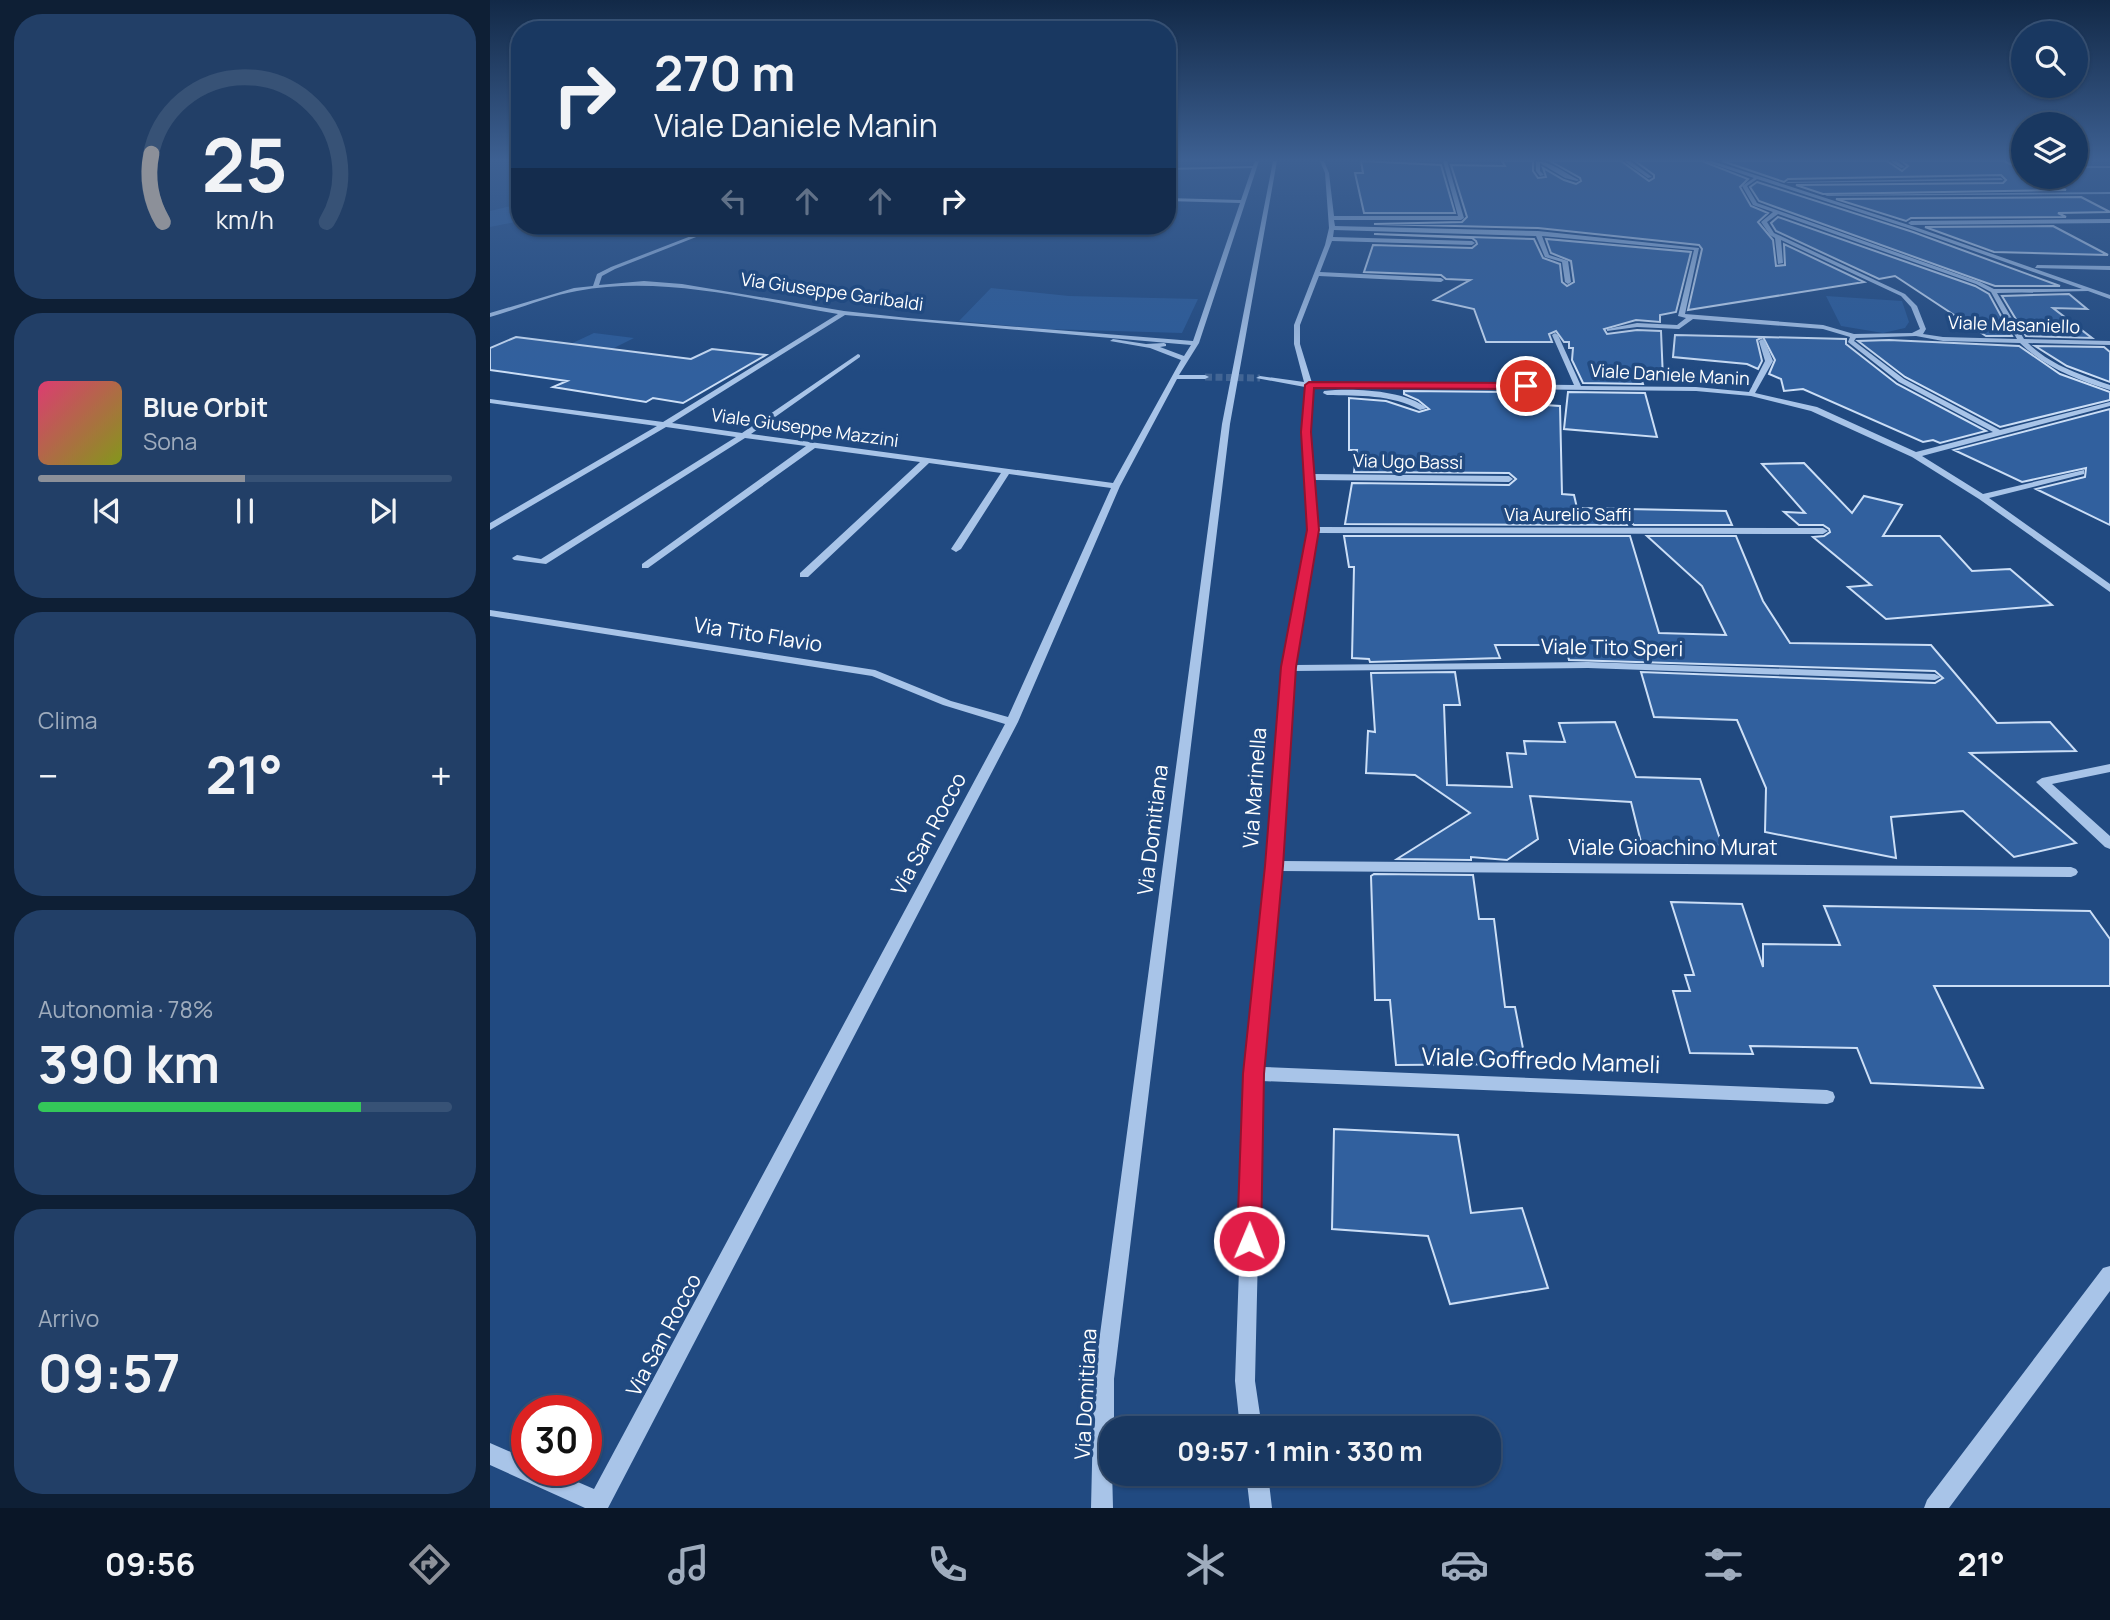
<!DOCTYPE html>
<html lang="it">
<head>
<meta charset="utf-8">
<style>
  body { margin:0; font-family:Manrope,sans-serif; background:#223f67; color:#f1f3f6; height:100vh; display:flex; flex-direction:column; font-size:26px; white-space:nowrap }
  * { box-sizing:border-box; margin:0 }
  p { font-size:23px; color:#9facbd }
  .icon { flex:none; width:38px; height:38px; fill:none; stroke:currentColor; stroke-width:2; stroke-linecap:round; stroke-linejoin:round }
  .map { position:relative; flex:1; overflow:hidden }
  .side { display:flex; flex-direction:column; gap:14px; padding:14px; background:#0e1f35; width:490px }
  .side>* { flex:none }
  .banner { position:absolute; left:21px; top:21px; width:665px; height:214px; border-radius:28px; box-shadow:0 2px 5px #0004,0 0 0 2px #375276; background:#193861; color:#f1f3f6; overflow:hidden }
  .fabs { position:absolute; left:1521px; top:21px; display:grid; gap:14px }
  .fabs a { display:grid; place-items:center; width:77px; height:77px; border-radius:50%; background:#193861; box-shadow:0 2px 5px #0004,0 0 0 2px #375276; font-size:35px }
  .speed { position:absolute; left:21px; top:1395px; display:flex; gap:14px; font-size:35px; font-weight:700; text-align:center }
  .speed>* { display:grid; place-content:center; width:91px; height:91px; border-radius:50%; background:#193861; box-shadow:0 2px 5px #0004,0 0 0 2px #375276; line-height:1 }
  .speed .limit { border:10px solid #d22; background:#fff; color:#111 }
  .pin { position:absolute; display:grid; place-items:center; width:60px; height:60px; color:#fff; margin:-30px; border:4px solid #fff; border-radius:50%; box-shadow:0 2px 7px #0007 }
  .me { position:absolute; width:77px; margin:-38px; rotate:1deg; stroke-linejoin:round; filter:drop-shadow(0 0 5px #0008) }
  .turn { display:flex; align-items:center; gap:24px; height:147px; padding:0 28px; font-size:32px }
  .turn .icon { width:91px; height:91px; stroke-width:2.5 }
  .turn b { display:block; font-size:49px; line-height:60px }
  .lanes { display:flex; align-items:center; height:66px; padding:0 28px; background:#0003; justify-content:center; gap:35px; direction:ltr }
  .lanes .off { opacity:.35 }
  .big { font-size:52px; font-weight:700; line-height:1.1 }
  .side .tile { flex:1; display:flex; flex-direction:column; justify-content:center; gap:10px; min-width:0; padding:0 24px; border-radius:28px; background:#223f67 }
  .side .dial { align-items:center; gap:0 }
  .dial svg { height:182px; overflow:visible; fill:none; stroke:#375276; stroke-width:7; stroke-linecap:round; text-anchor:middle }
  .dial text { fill:#f1f3f6; stroke:none }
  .song { display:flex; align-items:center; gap:21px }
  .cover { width:84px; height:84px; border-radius:10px; background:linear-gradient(135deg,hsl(340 70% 55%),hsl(70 70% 35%)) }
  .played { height:7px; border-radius:4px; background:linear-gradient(90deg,#8c9099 50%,#375276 50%) }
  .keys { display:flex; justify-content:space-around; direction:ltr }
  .heat { display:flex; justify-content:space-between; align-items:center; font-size:38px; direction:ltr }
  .charge { height:10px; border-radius:5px; background:linear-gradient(90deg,#34c759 78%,#375276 0) }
  .trip { position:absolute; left:609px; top:1416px; width:402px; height:70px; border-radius:28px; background:#193861; box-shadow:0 2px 5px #0004,0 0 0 2px #375276; font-weight:700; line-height:70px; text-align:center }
  .dock { display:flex; height:112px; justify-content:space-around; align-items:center; background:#0a1627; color:#9facbd }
  .dock .icon { width:49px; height:49px }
  .dock .on { color:#8c9099 }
  .dock b { font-size:32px; color:#f1f3f6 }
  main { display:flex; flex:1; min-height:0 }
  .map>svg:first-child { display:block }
  .green { fill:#2b5b99 }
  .building { fill:#31609e; stroke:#cbdef6; stroke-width:2 }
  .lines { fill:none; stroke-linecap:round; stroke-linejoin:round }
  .minor-tunnel { stroke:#426594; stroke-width:7; stroke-dasharray:7 3.5; stroke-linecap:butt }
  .minor { fill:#a8c4e8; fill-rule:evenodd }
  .route { fill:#e11d48; stroke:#92132f; stroke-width:2 }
  .labels { text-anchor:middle; stroke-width:7; stroke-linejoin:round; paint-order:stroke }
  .far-street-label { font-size:18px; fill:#fff; stroke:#214a81 }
  .street-label { font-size:21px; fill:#fff; stroke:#214a81 }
  .near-street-label { font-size:24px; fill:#fff; stroke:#214a81 }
</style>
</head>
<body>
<main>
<section class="side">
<div class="tile dial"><svg viewBox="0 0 100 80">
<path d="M14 69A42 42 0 1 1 86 69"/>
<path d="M14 69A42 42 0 0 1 9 39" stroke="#8c9099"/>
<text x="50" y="56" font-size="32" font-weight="700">25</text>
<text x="50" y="72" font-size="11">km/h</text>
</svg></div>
<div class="tile">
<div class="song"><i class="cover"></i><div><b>Blue Orbit</b><p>Sona</p></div></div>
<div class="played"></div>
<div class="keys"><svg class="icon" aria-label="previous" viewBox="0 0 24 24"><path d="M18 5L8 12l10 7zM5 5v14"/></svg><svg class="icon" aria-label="pause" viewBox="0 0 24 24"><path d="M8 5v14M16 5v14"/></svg><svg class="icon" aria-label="next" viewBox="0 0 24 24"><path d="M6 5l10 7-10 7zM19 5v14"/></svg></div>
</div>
<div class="tile"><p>Clima</p>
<div class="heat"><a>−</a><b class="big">21°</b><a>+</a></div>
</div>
<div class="tile"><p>Autonomia · 78%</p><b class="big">390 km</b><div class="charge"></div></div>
<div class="tile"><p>Arrivo</p><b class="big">09:57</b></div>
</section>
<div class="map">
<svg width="1620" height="1508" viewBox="0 0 1620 1508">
  <rect width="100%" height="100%" fill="#214a81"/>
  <path class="green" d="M30,204V221L0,227V211Z
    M501,288L579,296L708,299L692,333L555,329L469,321Z
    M1336,296L1412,301L1419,322L1415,328L1393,333L1351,326Z
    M104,333L144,338L116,352L74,347Z"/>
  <path class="building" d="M871,161L951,165L965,213H874L865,173H873Z
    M1012,161H1043V171L1048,178L1056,177L1053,168L1074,180L1086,184L1091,181L1090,178L1060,161H1131L1159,181L1164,178V175L1145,161H1212L1258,179L1250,187L1261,206L1278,213L1268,222L1283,240L1286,266L1295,265L1294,244L1374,282L1198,310L1212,249L1209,245L1048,228L884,224L972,222L977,217L961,165L1015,166Z
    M1232,161H1397L1412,171L1418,166L1411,161H1514L1533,170V177H1548L1576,190L1333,194L1306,185L1513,183L1516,180L1511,175L1298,179L1294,182Z
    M1267,182L1423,232L1570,286H1505L1269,201L1260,187Z
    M1591,197L1620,212L1568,213L1576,217L1421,218L1416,221L1346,199Z
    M1288,217L1485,286L1499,294L1522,336H1496L1405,276L1389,279L1286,231L1281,223Z
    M1563,226L1618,255L1504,252L1435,227Z
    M884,234L1044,239L1053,258L1070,264L1072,282L1077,286L1084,282L1081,261L1061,253L1056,239L1201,252L1186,312L1170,315V322L1146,320L1114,329L1117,334L1147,330L1171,331L1173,379L1151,378L1153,384L1093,383L1082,360L1083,348H1079V342H1074L1066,331L1059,334L1062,342H996L984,309L944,300L980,280L956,279L951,275L874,272L883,245L982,248L987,244L986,241L982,238Z
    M1579,294L1597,309L1563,308L1602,338L1536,336L1512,296Z
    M1185,335L1273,337L1267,340L1272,361L1268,369L1257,364L1183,357Z
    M26,337L201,359L222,349L276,355L193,403L163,398L156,402L63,387L77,381L0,370V348Z
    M1273,337L1356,339V344L1407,384L1496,431L1450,443L1443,440L1433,442L1313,389L1294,391L1291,379L1279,374L1285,360Z
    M1399,340L1529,346L1570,374L1620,392V400L1510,427L1415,377L1368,341Z
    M1545,346L1614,347L1620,352V382L1577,366Z
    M914,391L1020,392L1021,403L1070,406L1072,494L1084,495L1087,508L1236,511L1242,525H1144L1134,516L1137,525L855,524L862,483L1019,485L1026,479L1019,473L864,472L867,450H859V398L896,401L929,412L939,409L928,400L914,394Z
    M1078,392L1155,393L1167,437L1074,429Z
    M1620,409V525L1546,489L1595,477L1596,468L1532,482L1464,450Z
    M1314,463L1362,513L1374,496L1412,505L1393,536H1450L1482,571L1520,569L1562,605L1396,619L1358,587L1381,585L1323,537L1334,536L1340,532L1339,529L1333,525H1309L1294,512L1315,513L1272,464Z
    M854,536H1140L1169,633L1236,635L1212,586L1157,536H1246L1273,601L1300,643L1441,645L1507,723L1560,722L1586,751L1480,753L1586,843L1524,857L1473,811L1401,817L1406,858L1275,832L1276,788L1247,720L1164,717L1151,672L1445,683L1453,678L1445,671L1079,660L1075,645H1005L1010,658L880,662L879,659L862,658L864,567H859Z
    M965,672L970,705H954L957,785L1022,787L1017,753L1036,754L1034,741L1075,742L1069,723L1125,722L1146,777L1210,779L1232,845L1151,842L1141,802L1040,796L1048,839L1017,860L981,857V860L907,859L980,813L925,775L876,773L878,731L885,732L881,673Z
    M884,874L983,875L989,919H1004L1015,1007H1025L1036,1064L906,1065L900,1000H885L881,876Z
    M1181,902L1252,904L1273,967V944L1350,945L1334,906L1600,911L1620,939V986H1444L1493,1088L1381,1083L1367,1048L1260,1046L1263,1054L1200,1053L1183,991H1200L1195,975H1204Z
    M844,1129L968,1135L981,1213L1032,1208L1058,1288L960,1304L938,1236L842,1229Z"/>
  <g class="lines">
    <path class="minor-tunnel" d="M715,377L770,378"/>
    <path class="minor" d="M765,161H769L709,343L689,375H715L719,377L715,379H687L630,486L528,722L118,1508H95L0,1465V1443L37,1459V1470H60L104,1489L515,724L453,705L382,676L0,616V610L385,670L461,701L518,717L621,488L519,474L471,549L466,552L461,549L511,473L439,463L318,577H310V573L430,462L325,448L158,568H152V564L316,446L255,438L56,564L24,560L22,558L27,555L51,559L246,437L176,427L0,530V523L167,426L0,403V399L173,422L348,314C263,300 174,275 87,291C58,296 29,309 0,317V313L84,288L103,286L107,274L121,267L227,226H234L125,269L112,276L109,285L154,281L192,284L354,311L418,318L703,341L750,203L677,201V198L751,200L762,168L677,170V168L763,166ZM355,315L701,345L694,356L670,347L676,346V344L674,343L656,344L623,339L620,341L660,348L691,360L623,483L261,434L370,357V355L368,354L252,433L182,423Z
      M783,161H787L740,424L624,1379V1428H621L623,1508H601L604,1379L732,424Z
      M830,161H834L839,173L844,216H968L953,161H957L974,218L971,220H844L845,226L1048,231L1209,248L1195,314L1333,325L1364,334L1422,333L1430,329L1421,307L1411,296L1291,240L1293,263L1288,264L1285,238L1280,235L1271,222L1283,212L1263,205L1252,186L1264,178L1214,161H1222L1428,228L1620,295V299L1598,291L1507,293L1534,339L1620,341V345L1538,343C1560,365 1591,375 1620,385V390C1587,380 1554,367 1530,343L1453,341L1426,336L1366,338L1364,341L1414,379L1510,430L1620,402V406L1432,456L1493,494L1594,470V474L1499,498L1620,584V592L1489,499L1422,457L1321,411L1261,396L1206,391L823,387L820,432L823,474L1019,476L1023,479L1019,482L824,480L827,527L1333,528L1338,531L1333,534L827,533L805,665L1098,662L1445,674L1451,677L1445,680L1098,668L804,671L791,861L1581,867L1586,869L1588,872L1586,875L1581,877L790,871L773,1067L1337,1090L1343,1092L1345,1097L1343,1102L1337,1104L772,1081L765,1381L772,1428H750L745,1381L756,1074L777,866L793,668L818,530L815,479L813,477L815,475L812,432L815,387L766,378L770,376L814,382L804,344V325L835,245L839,228L835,173ZM1267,179L1424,230L1592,289H1504L1490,282L1267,203L1257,186ZM1288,214L1486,284L1501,292L1527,339L1453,337L1433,334L1436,329L1427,306L1415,294L1284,233L1277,222ZM844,230L1046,236L1055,257L1072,262L1075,282L1078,284L1081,282L1078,261L1059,255L1052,236L1204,250L1188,316L1196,318L1187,325L1147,323L1117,329V331L1147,327L1189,329L1203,319L1333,329L1360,337L1358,342L1409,382L1503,432L1426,452L1327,407L1265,393L1283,361L1275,341L1272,339L1269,341L1275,361L1259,392L1206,387L1091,386L1068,335L1065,333L1062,335L1084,385L822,383L810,344V325L829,276L951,282L954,280L951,278L830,272L842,241L982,245L985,243L982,241L843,237Z
      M1046,161C1061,161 1076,174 1089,180L1087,181L1075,178L1050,163V171L1054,175L1050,176L1046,171Z
      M1134,161H1140L1162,177L1158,178Z
      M1400,161H1406L1415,167L1411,168Z
      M1524,161L1533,163V166Z
      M1586,166H1620V168H1586Z
      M1511,178L1513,180L1296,183L1298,182Z
      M1620,192V194L1335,196L1337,195Z
      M1620,219V223L1421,225L1418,223L1421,221Z
      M1547,265L1620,266V270L1545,268Z
      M834,391C863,388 913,390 937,408L930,410C901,394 869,396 837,395L833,393Z
      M1620,764V772L1562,784L1620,836V849L1615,847L1546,782L1552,778Z
      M1620,1266V1291L1459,1508H1434L1437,1500L1613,1268Z
      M756,1474H778L782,1508H760Z"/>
  </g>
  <linearGradient id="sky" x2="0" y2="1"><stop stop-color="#122947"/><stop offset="0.43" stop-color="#3d6092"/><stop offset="1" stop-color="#3d6092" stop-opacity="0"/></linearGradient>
  <rect width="1620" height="372" fill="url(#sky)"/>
  <path class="route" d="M819,382L1036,383L1040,386L1036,389L824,388L821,432L829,530L806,667L793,866L774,1074L771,1241L768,1249L759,1253L751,1249L747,1241L753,1074L775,866L791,667L817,530L811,432L815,385Z"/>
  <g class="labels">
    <g class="far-street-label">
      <text transform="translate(342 292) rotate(8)" y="6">Via Giuseppe Garibaldi</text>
      <text transform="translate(1524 325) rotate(2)" y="6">Viale Masaniello</text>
      <text transform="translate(1180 375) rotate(3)" y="6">Viale Daniele Manin</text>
      <text transform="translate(315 428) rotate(8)" y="6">Viale Giuseppe Mazzini</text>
      <text transform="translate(918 462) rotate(1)" y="6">Via Ugo Bassi</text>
      <text x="1078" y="521">Via Aurelio Saffi</text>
    </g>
    <g class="street-label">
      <text transform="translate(268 635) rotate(9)" y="7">Via Tito Flavio</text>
      <text transform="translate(1122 648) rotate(1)" y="7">Viale Tito Speri</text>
      <text transform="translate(765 788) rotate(-86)" y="7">Via Marinella</text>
      <text transform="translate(663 830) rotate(-83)" y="7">Via Domitiana</text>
      <text transform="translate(439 834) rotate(-62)" y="7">Via San Rocco</text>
      <text x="1183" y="855">Viale Gioachino Murat</text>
      <text transform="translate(174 1335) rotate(-62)" y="7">Via San Rocco</text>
      <text transform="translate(596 1394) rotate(-87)" y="7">Via Domitiana</text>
    </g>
    <g class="near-street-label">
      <text transform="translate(1051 1061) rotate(2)" y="8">Viale Goffredo Mameli</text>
    </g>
  </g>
</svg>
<div class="fabs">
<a><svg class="icon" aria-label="search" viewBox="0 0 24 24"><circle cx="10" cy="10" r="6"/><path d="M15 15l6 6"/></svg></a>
<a><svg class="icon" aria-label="layers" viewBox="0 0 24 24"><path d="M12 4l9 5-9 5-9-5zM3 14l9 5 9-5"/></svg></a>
</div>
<div class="speed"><div class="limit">30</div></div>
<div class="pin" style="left:1036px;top:386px;background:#d93025"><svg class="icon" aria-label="arrive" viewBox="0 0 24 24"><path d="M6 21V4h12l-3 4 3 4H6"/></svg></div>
<svg class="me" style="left:759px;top:1241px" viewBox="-20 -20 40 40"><circle r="17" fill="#e11d48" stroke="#fff" stroke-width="3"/><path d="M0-11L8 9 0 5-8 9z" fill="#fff"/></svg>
<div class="trip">09:57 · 1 min · 330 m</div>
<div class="banner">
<div class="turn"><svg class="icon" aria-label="right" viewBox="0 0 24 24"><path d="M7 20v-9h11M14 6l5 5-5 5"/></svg><div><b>270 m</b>Viale Daniele Manin</div></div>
<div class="lanes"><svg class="icon off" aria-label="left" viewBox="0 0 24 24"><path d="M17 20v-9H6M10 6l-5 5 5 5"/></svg><svg class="icon off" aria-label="ahead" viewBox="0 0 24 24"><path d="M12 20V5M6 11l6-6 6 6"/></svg><svg class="icon off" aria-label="ahead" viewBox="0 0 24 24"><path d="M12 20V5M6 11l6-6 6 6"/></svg><svg class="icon" aria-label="right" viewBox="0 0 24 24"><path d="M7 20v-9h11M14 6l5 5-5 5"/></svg></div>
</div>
</div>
</main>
<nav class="dock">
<b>09:56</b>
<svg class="icon on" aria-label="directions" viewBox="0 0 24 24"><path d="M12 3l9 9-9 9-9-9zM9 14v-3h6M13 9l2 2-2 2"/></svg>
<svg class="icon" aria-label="music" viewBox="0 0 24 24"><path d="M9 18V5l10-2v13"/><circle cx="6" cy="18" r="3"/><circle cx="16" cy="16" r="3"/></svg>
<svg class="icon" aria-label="phone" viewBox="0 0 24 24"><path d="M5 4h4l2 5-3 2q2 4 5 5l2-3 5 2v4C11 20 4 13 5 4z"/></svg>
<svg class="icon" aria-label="climate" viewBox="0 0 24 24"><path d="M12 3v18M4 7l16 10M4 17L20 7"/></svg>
<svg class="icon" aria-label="car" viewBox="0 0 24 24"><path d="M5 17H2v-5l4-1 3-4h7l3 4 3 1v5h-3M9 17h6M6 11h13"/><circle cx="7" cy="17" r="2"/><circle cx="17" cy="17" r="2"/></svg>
<svg class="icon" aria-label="filters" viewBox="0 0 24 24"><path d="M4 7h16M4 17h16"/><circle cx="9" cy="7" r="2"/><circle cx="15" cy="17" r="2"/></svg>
<b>21°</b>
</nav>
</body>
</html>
